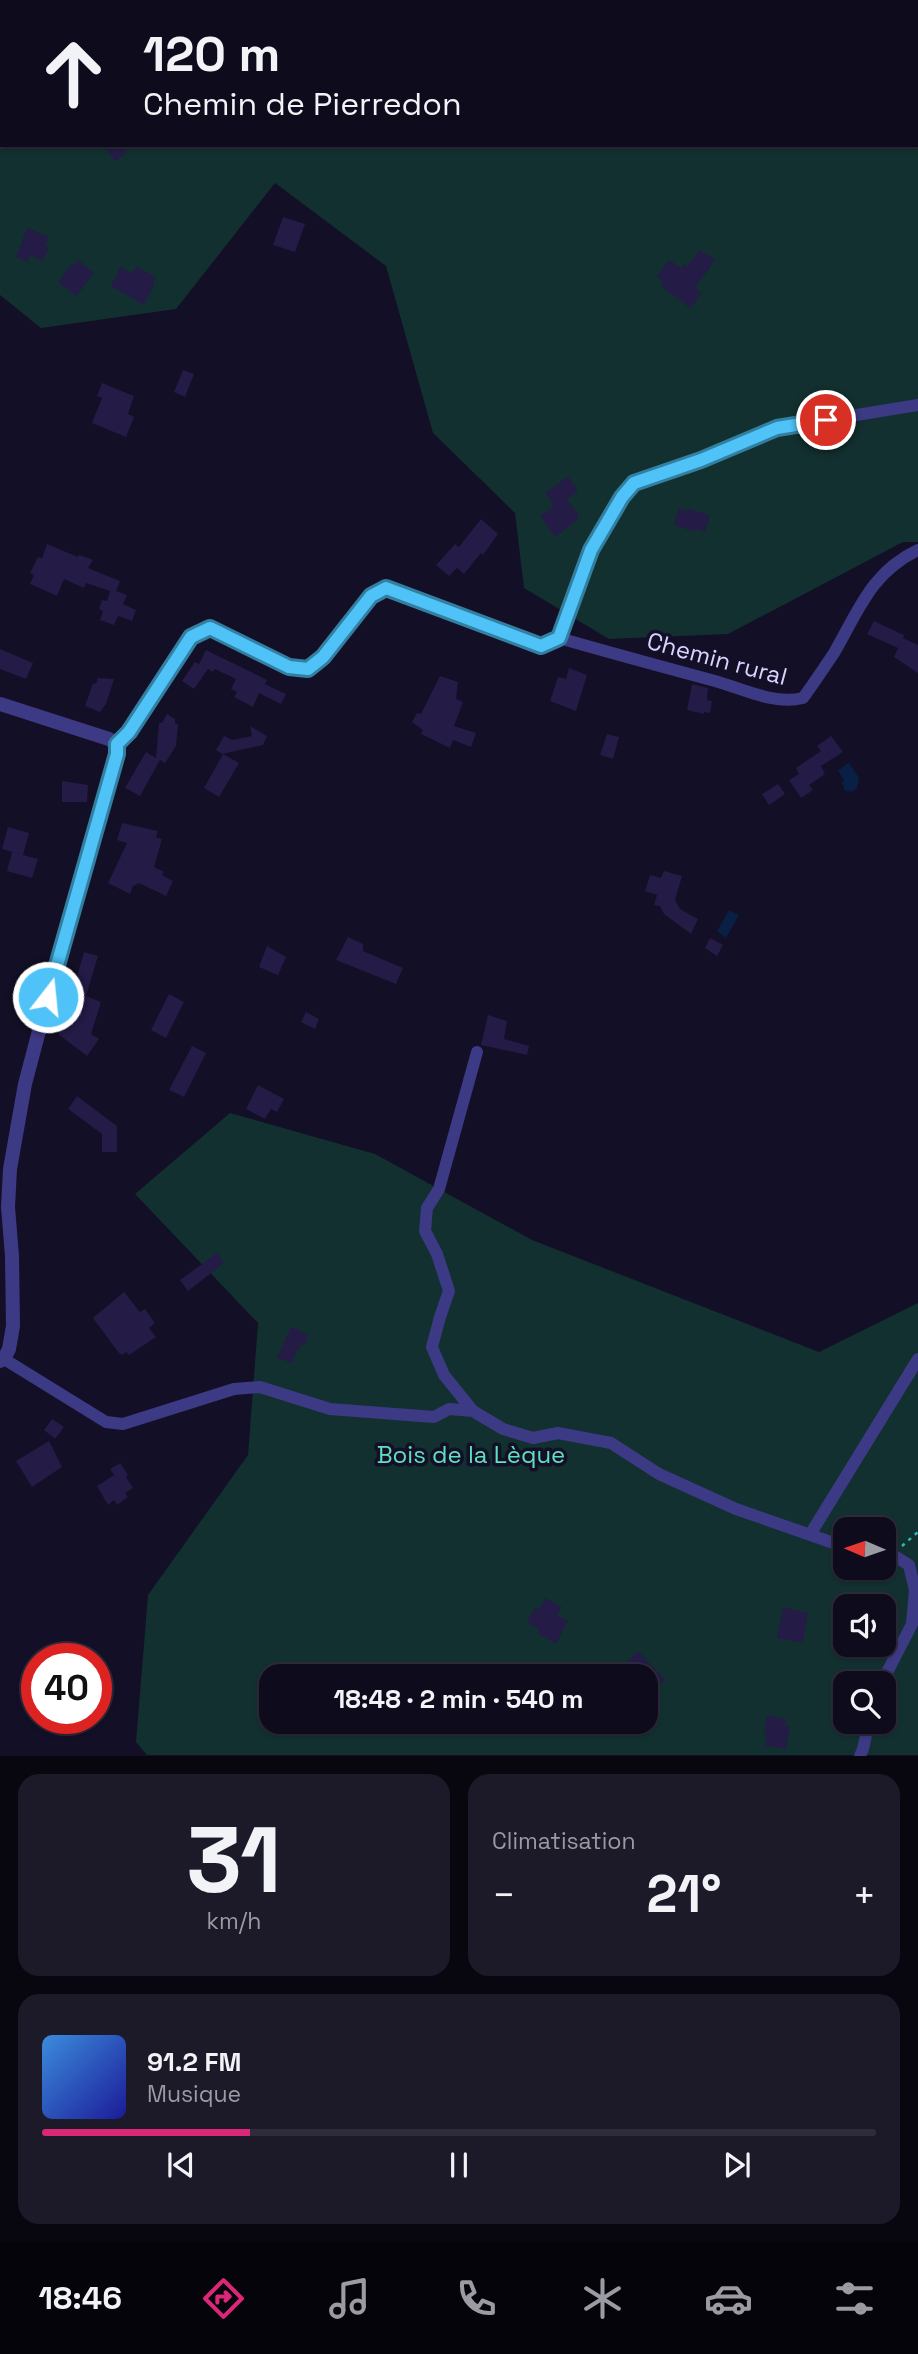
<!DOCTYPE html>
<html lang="fr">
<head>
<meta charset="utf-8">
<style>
  body { margin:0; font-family:"Space Grotesk",sans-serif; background:#1c1929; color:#f1f3f6; height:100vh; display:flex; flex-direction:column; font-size:26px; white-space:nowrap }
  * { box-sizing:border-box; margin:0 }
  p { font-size:23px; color:#9b9ba3 }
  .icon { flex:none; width:38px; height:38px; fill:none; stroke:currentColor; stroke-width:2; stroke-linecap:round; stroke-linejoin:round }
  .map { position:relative; height:1756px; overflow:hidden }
  .sheet { display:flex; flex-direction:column; gap:18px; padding:18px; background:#08060f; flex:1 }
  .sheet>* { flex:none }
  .hud { position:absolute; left:0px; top:0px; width:919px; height:147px; box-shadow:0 2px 5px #0004,0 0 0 2px #2e2b3b; background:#0e0b1c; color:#f1f3f6; overflow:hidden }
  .needle { width:46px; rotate:272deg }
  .controls { position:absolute; left:833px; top:1517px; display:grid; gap:14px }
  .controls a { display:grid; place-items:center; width:63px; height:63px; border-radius:14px; background:#0e0b1c; box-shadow:0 2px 5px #0004,0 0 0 2px #2e2b3b; font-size:35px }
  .speed { position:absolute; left:21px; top:1643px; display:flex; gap:14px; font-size:35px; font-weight:700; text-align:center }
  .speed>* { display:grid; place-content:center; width:91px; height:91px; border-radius:50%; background:#0e0b1c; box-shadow:0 2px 5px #0004,0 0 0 2px #2e2b3b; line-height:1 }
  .speed .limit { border:10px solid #d22; background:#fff; color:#111 }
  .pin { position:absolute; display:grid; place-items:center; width:60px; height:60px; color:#fff; margin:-30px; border:4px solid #fff; border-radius:50%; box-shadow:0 2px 7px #0007 }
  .me { position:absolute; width:77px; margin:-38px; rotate:16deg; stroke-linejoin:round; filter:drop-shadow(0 0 5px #0008) }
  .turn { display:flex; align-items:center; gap:24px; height:147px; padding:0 28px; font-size:32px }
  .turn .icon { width:91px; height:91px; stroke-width:2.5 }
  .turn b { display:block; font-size:49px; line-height:60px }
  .big { font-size:52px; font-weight:700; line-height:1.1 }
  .sheet .widget { flex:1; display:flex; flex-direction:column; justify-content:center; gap:10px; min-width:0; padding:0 24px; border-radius:21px; background:#1c1929 }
  .sheet .dial { align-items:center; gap:0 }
  .dial b { font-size:91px; line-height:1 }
  .song { display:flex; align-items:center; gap:21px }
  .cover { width:84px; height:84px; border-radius:10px; background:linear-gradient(135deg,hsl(210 70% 55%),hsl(240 70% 35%)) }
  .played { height:7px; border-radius:4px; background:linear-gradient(90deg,#db2777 25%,#2e2b3b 25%) }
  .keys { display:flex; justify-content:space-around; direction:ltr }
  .heat { display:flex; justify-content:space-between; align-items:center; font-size:38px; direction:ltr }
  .sheet .tiles { flex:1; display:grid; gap:18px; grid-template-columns:1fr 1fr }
  .widget:last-child { grid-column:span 2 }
  .trip { position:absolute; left:259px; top:1664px; width:399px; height:70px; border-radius:21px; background:#0e0b1c; box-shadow:0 2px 5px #0004,0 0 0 2px #2e2b3b; font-weight:700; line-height:70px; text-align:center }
  .menu { display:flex; height:112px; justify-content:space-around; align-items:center; background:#06040b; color:#9b9ba3 }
  .menu .icon { width:49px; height:49px }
  .menu .selected { color:#db2777 }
  .menu b { font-size:32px; color:#f1f3f6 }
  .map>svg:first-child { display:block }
  .green { fill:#12302f; fill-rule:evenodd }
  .water { fill:#0a1f44 }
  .building { fill:#241b47 }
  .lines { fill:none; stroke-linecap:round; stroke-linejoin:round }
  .path { stroke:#2fb8b0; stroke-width:2.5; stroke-dasharray:3.5 5; stroke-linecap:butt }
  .minor { stroke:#3d3a85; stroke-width:12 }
  .tertiary { stroke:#3d3a85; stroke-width:14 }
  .route-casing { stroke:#337fa1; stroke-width:18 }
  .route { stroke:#4fc3f7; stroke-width:12 }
  .labels { text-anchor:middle; stroke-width:7; stroke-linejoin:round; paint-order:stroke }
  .street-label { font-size:24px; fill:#d9d4ff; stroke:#130f26 }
  .park-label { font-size:24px; fill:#5fe0c0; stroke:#130f26 }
</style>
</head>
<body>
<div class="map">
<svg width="918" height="1756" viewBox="0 0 918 1756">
  <rect width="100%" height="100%" fill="#130f26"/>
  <path class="green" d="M0,0H918V542H903L728,634L609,639L524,588L515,513L433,433L386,266L275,183L176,309L41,328L0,295ZM2,2H917V145H2Z
    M230,1113L375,1154L532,1240L819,1352L918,1303V1755H147L136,1742L148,1595L248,1455L258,1323L135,1194ZM845,1530H884V1568H845ZM845,1606H884V1645H845ZM271,1676H646V1722H271ZM845,1684H884V1722H845Z"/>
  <path class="water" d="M849,763L859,778L857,788L852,792L844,790V786L841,783L844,781L838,770Z
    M729,910L739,915L726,938L717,931Z"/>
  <path class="building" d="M103,145H121L126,153L115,161Z
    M283,217L305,224L295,252L273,245Z
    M27,228L49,237L45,246L49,248L43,261L30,255L27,262L16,257Z
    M700,250L715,260L695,288L702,293L690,308L661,286L664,282L657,276L669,260L681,268L684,264L687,266Z
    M78,260L94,273L76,296L58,282L72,264L75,265Z
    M120,267L131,273L138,267L156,277L152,284L154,285L144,305L111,286Z
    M183,370L194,374L185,397L174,392Z
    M102,383L134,396L128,414L134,417L126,437L92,423L102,398L97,396Z
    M568,477L578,491L567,499L578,515V520L555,537L540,516L554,506L545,493Z
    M679,508L687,511L688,508L710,516L705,532L696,529L695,532L674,525Z
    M481,519L498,534L483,555L481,553L464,574L457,568L449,576L436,565L455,544L459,547Z
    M47,544L78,557L79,555L93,560L88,568L120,581L116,591L127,595L123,604L136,610L132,621L118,616L114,625L100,620L103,611L99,609L102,600L107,601L110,591L86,583L84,588L64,579L57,596L30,584L34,575L30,573L38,557L42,558Z
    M874,621L899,633L904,635L903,638L918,645V673L894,657L898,648L867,634Z
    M0,649L33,663L26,679L0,669Z
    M206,650L267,680L265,684L286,694L281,704L259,693L253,707L234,697L237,692L231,689L236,679L215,669L213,672L208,669L194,689L182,681L195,662L199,664Z
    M569,668L587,675L576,711L550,701L558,677L566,679Z
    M440,676L458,682L456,699L463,702L454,726L476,733L471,747L453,740L450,748L421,734L423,730L412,722L417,713L421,714Z
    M98,678L114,679L106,704L100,712L85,706L93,683L96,684Z
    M692,684L708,688L707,700L712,701L710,713L704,712V714L687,710Z
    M167,714L175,719V724H178L176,746L165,763L160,760L140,796L125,788L146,752L156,758L159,723H162Z
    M250,726L267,736L263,745L222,754L216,750L224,736L232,740L252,736Z
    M607,734L619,737L613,759L600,755Z
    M831,736L843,752L821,766L825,774L809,785L813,790L801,798L789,780L799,774L796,768L821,751L817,746Z
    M223,754L239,763L219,797L204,788Z
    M62,781L88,785L87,802H62Z
    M778,784L785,794L769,805L762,794Z
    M122,823L158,831L156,837L162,839L154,867L164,872L162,875L173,881L166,896L139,883L133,886L130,894L108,883L127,843L117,840Z
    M8,827L29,833L23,855L2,849Z
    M12,852L38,859L32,878L7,871Z
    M664,871L682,876L675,900L680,909L698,919L691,934L664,914L660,906L654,905L657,895L645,891L650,875L661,878Z
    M348,937L363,944V951L403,968L396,984L336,960Z
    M710,938L723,945L717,956L705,948Z
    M267,946L286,957L278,975L259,967Z
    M84,952L98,956L86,996L101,1002L91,1034L99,1039L87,1056L58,1034L66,1008H68Z
    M169,994L184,1002L166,1038L151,1030Z
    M306,1012L319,1019L315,1029L301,1022Z
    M488,1015L507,1021L504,1039L529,1046L527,1055L481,1045Z
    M192,1046L206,1053L184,1097L169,1090Z
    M258,1085L284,1099L277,1112L271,1109L265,1119L246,1109Z
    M77,1096L117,1126V1152H102V1134L68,1109Z
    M217,1253L224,1263L188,1291L180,1280Z
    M124,1292L140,1312L145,1309L155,1323L149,1328L156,1337L129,1355L126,1352L122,1355L118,1352L93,1318Z
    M291,1327L308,1334L305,1345L301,1344L299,1350L297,1349L292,1363L277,1358Z
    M52,1419L64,1427L55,1439L44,1430Z
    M49,1441L62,1467L32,1487L16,1461Z
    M120,1463L128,1475L126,1477L133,1488L125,1493L128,1497L117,1505L114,1500L108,1505L97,1486L114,1475L110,1469Z
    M545,1598L562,1607L557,1615L568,1621L556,1644L537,1633L539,1629L527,1622L535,1608L539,1610Z
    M783,1607L808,1613L803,1643L777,1638Z
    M638,1651L665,1680L646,1698V1676H636L625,1664Z
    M767,1715L786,1719L785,1725L790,1726L786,1749L765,1746L767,1734H764Z"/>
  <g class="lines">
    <path class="path" d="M902,1546L918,1532"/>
    <path class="minor" d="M559,638C611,653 663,667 715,681C744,689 773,705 803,698C814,683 824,668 834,653C858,612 871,572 918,550
      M117,744L129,732L191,637L210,628L289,667L308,669L323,657L371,596L386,588L541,646L559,638L591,550L622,497L634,483L701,460L777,428L918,405
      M4,1359L106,1422L123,1424L234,1389L260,1387L330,1409L434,1417L449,1409L473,1411L503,1429L533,1438L558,1433L611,1443L659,1474L736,1509L845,1547
      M473,1411L444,1375L432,1347L440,1317L449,1291L437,1254L425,1231L427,1208L439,1189L477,1052
      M811,1533L918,1359
      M881,1684L912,1624L915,1590L909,1565L893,1555H884
      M860,1756L863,1749L869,1722"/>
    <path class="tertiary" d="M0,704L109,739L117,744V754L68,921L25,1084L10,1169L8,1207L12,1256L13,1326L9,1349L4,1359L0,1361"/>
  </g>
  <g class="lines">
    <defs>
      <path id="route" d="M48,997L117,754V744L129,732L191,637L210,628L289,667L308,669L323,657L371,596L386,588L541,646L559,638L591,550L622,497L634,483L701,460L777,428L826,420"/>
    </defs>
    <use href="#route" class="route-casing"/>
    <use href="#route" class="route"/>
  </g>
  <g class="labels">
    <g class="street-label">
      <text transform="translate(717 659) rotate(15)" y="8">Chemin rural</text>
    </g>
    <g class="park-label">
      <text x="471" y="1463">Bois de la Lèque</text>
    </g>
  </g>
</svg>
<div class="controls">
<a><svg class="needle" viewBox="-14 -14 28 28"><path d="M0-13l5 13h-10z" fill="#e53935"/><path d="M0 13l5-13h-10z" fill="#9b9ba3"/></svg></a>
<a><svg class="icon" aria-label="sound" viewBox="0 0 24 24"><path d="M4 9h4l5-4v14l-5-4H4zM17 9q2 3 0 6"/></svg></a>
<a><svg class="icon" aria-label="search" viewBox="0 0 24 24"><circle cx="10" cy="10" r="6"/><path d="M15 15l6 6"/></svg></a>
</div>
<div class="speed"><div class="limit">40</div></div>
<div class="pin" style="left:826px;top:420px;background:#d93025"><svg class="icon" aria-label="arrive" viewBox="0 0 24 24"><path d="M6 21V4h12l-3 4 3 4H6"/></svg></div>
<svg class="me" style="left:48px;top:997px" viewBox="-20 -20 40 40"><circle r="17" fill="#4fc3f7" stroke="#fff" stroke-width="3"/><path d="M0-11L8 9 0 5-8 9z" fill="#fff"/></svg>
<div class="trip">18:48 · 2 min · 540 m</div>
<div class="hud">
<div class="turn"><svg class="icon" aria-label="ahead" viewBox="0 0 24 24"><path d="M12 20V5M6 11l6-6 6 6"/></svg><div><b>120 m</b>Chemin de Pierredon</div></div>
</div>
</div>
<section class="sheet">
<div class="tiles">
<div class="widget dial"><b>31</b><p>km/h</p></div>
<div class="widget"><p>Climatisation</p>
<div class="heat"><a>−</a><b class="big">21°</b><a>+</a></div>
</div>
<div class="widget">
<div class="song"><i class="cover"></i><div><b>91.2 FM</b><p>Musique</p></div></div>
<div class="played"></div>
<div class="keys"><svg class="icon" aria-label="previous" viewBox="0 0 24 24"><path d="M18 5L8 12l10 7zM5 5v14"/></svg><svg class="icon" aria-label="pause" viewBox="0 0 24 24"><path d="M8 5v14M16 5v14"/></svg><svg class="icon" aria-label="next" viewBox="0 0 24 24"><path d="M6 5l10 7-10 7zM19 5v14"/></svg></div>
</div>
</div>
</section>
<nav class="menu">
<b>18:46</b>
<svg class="icon selected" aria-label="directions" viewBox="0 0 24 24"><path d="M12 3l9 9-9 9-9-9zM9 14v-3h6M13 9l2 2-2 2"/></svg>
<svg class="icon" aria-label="music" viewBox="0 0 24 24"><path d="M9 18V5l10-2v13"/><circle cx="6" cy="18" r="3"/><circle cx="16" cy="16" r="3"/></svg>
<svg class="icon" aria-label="phone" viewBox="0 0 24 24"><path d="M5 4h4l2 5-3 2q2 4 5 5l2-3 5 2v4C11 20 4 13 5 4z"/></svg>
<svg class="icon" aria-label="climate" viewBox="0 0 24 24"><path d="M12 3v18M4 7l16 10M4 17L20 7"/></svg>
<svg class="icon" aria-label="car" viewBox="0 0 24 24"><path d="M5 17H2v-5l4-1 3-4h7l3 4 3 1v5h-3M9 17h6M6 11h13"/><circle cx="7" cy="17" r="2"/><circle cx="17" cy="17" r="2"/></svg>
<svg class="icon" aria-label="filters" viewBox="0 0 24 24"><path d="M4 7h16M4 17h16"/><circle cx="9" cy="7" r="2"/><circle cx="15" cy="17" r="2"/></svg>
</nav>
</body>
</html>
